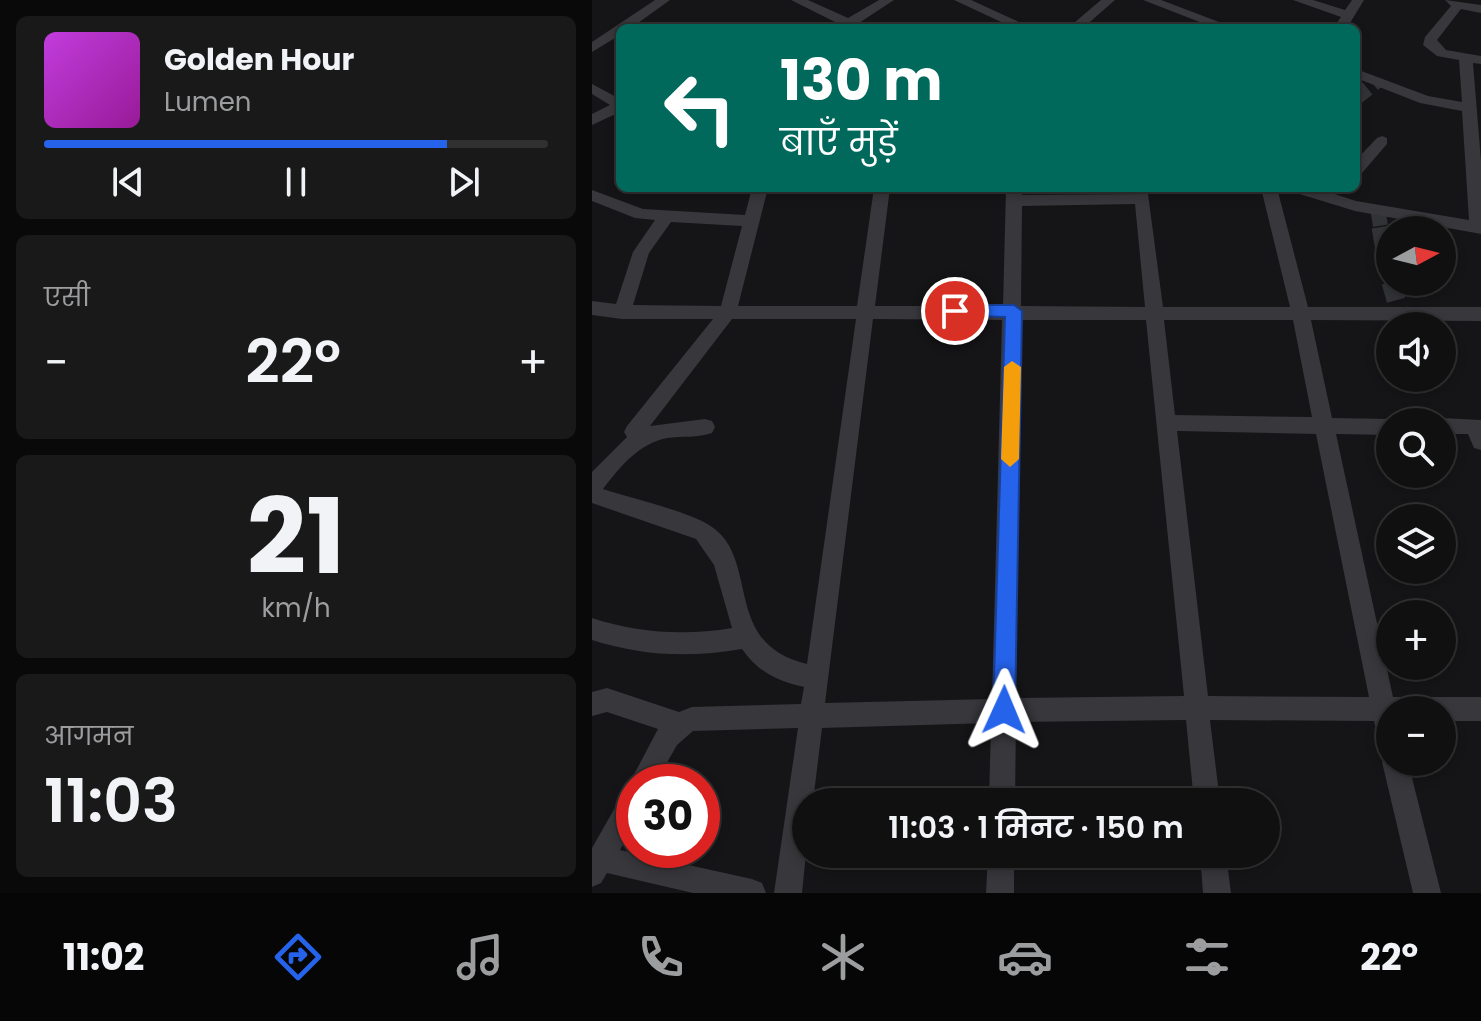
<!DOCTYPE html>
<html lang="hi">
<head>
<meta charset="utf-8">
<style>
  body { margin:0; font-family:Poppins,"Noto Sans Devanagari",sans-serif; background:#19191a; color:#f1f3f6; height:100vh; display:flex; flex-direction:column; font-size:30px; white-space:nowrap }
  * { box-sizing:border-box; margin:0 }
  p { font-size:26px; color:#9c9d9f }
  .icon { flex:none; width:44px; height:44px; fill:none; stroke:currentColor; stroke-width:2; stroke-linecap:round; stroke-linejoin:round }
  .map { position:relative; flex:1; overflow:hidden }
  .side { display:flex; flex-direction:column; gap:16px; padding:16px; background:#090909; width:592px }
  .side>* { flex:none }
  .banner { position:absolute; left:24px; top:24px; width:744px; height:168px; border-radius:12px; box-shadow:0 4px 12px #0003,0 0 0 2px #303031; background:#00695c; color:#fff; overflow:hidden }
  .needle { width:52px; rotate:83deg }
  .tools { position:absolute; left:784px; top:216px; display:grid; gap:16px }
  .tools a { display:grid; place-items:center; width:80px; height:80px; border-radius:50%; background:#101011; box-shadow:0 4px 12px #0003,0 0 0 2px #303031; font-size:40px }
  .speed { position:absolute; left:24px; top:764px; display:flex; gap:16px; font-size:40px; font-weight:700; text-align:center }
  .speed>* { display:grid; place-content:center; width:104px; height:104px; border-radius:50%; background:#101011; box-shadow:0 4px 12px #0003,0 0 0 2px #303031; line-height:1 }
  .speed .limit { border:12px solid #d22; background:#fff; color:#111 }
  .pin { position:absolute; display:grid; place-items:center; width:68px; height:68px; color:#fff; margin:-34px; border:4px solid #fff; border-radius:50%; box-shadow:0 2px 8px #0007 }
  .me { position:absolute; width:88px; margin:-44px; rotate:1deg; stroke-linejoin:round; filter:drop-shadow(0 0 6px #0008) }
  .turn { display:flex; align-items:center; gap:28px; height:168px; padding:0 32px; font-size:36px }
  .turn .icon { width:104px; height:104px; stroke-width:2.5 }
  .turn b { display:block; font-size:56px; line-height:68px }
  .big { font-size:60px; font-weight:600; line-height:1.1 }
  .side .tile { flex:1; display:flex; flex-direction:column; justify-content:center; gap:12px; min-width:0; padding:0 28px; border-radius:12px; background:#19191a }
  .side .dial { align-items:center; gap:0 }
  .dial b { font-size:104px; line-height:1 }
  .song { display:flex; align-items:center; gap:24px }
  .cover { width:96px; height:96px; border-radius:12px; background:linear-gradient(135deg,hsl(290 70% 55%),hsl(300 70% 35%)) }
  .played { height:8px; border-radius:4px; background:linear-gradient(90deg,#2563eb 80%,#303031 80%) }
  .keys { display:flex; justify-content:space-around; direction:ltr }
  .heat { display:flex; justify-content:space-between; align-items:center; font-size:44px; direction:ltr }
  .trip { position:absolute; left:200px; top:788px; width:488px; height:80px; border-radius:40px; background:#101011; box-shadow:0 4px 12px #0003,0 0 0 2px #303031; font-weight:600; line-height:80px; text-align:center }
  .menu { display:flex; height:128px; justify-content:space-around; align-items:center; background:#060607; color:#9c9d9f }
  .menu .icon { width:56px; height:56px }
  .menu .selected { color:#2563eb }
  .menu b { font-size:36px; color:#f1f3f6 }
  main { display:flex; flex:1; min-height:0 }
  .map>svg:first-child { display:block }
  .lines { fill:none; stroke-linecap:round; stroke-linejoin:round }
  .minor-tunnel-far1 { stroke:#323337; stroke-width:15; stroke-dasharray:15 7; stroke-linecap:butt }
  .minor-tunnel { stroke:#323337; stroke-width:19; stroke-dasharray:19 9; stroke-linecap:butt }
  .minor { fill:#37373c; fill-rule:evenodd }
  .route { fill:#2563eb; stroke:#184099; stroke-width:2 }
  .slow { fill:#f59e0b }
</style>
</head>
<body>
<main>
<section class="side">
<div class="tile">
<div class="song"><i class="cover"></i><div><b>Golden Hour</b><p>Lumen</p></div></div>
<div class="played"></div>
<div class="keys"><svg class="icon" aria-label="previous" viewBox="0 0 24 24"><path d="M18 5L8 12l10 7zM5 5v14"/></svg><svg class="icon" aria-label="pause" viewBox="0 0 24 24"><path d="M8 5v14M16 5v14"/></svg><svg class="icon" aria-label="next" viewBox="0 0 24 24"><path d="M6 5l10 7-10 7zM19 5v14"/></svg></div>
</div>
<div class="tile"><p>एसी</p>
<div class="heat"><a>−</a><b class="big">22°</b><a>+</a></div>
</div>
<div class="tile dial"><b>21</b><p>km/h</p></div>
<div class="tile"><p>आगमन</p><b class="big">11:03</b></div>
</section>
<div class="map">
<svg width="889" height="893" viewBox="0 0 889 893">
  <rect width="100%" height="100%" fill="#151517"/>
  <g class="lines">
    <path class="minor-tunnel-far1" d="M764,98L785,81
      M786,211L789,229"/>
    <path class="minor-tunnel" d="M789,227L798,279
      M799,282L808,314"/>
    <path class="minor" d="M63,0H78L39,28H28V35L0,52V42Z
      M199,0H216L256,18L287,0H302L267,23L274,28H245L247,24Z
      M362,0H379L440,28H422Z
      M509,0H523L491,28H476Z
      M551,0H569L643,28H623Z
      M701,0H721L753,10L760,0H772L755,28H741L749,17Z
      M853,0L889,5V13L869,9L845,40L854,50L889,56V64L881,63L889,161V234L763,211L701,192L699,188H724L764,201L877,220L870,111L828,103L764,78V69L836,96L870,102L867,60L845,56L831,45L833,37L859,6Z
      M0,84L28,99V112L0,125V114L18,105L0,94Z
      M790,136L795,138V144L770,173L764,174V160L785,138Z
      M160,188H176L146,306H265L282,188H298L283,306H411L414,188H430V195L556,194L571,307H698L669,188H685L716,307H889V321L719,320L740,418L798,419L805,422H798V435L744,434L801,697H889V721H850V710H798V762H816L849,893H821L790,762L797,752L789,749L782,721L618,720L628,802H602L594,720L424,722L423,802H397L399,723L230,728L221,802H214V854L210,893H182L206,728L101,731L85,745L64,782H42V824L28,850L160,879L170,883L174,893H101L15,873L9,883L0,887V848L33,790L40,787L38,782L66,729L15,712L0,716V692L15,688L87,712L100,707L209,704L212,687C185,681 165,671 150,649C98,658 50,656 0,640V618C46,633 92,636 140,628L122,565L104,539L0,503V472L35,437L32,432L35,426L121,319H30L0,315V301L24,304L41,252L63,220L43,218L0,201V190L51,209L153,215ZM543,204L553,307L429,306L430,206ZM79,222L150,226L129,306L41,305L57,253ZM140,319H264L215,664C128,644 170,557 117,525C95,511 38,498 11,489C28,467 46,444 75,438C90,436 106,438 120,433L123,427L120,421L113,419L58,426ZM281,319L410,320L400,699L233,703ZM428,320H554L592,696L424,698ZM572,320H701L720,417L583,415ZM585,431L724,434L777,697L616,696Z
      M850,418L889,420V450L882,448L876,434H850V422H842Z
      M396,854H422V893H394Z
      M608,854H634L639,893H611Z"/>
  </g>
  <path class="route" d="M363,305H422L430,311L423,710L420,718L412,721L404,718L401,710L413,317L357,315L355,311Z"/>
  <path class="slow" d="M420,361L429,367L427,459L418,467L409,459L412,367Z"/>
</svg>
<div class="tools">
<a><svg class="needle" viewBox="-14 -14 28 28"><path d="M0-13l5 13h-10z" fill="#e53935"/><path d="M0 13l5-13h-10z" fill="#9c9d9f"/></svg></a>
<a><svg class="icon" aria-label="sound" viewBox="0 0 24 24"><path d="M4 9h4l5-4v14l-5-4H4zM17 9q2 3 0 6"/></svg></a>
<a><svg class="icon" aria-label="search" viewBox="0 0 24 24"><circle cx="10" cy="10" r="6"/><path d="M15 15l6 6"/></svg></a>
<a><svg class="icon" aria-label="layers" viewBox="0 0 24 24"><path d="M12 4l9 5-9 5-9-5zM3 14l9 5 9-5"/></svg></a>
<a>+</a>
<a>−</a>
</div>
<div class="speed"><div class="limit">30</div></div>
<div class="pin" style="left:363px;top:311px;background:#d93025"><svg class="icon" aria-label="arrive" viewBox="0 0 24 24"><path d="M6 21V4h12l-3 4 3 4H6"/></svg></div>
<svg class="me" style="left:412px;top:710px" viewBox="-20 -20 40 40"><path d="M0-17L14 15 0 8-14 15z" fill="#2563eb" stroke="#fff" stroke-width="4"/></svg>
<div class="trip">11:03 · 1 मिनट · 150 m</div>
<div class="banner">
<div class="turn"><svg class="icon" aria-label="left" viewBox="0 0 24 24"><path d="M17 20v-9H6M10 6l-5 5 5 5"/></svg><div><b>130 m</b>बाएँ मुड़ें</div></div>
</div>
</div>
</main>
<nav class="menu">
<b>11:02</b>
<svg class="icon selected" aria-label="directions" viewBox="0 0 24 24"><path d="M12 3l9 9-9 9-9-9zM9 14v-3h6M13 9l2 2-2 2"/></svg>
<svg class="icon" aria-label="music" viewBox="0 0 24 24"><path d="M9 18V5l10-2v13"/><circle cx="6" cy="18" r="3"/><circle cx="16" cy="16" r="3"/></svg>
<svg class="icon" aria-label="phone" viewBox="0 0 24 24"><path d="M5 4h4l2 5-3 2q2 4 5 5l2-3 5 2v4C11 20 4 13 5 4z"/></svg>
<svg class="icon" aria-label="climate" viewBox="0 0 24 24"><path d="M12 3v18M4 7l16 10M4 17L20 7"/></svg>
<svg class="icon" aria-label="car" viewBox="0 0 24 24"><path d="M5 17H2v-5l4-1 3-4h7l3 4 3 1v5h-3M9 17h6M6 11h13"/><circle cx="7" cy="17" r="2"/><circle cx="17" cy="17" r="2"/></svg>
<svg class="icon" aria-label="filters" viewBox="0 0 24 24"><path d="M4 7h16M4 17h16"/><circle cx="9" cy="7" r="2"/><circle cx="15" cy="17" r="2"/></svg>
<b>22°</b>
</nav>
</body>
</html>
